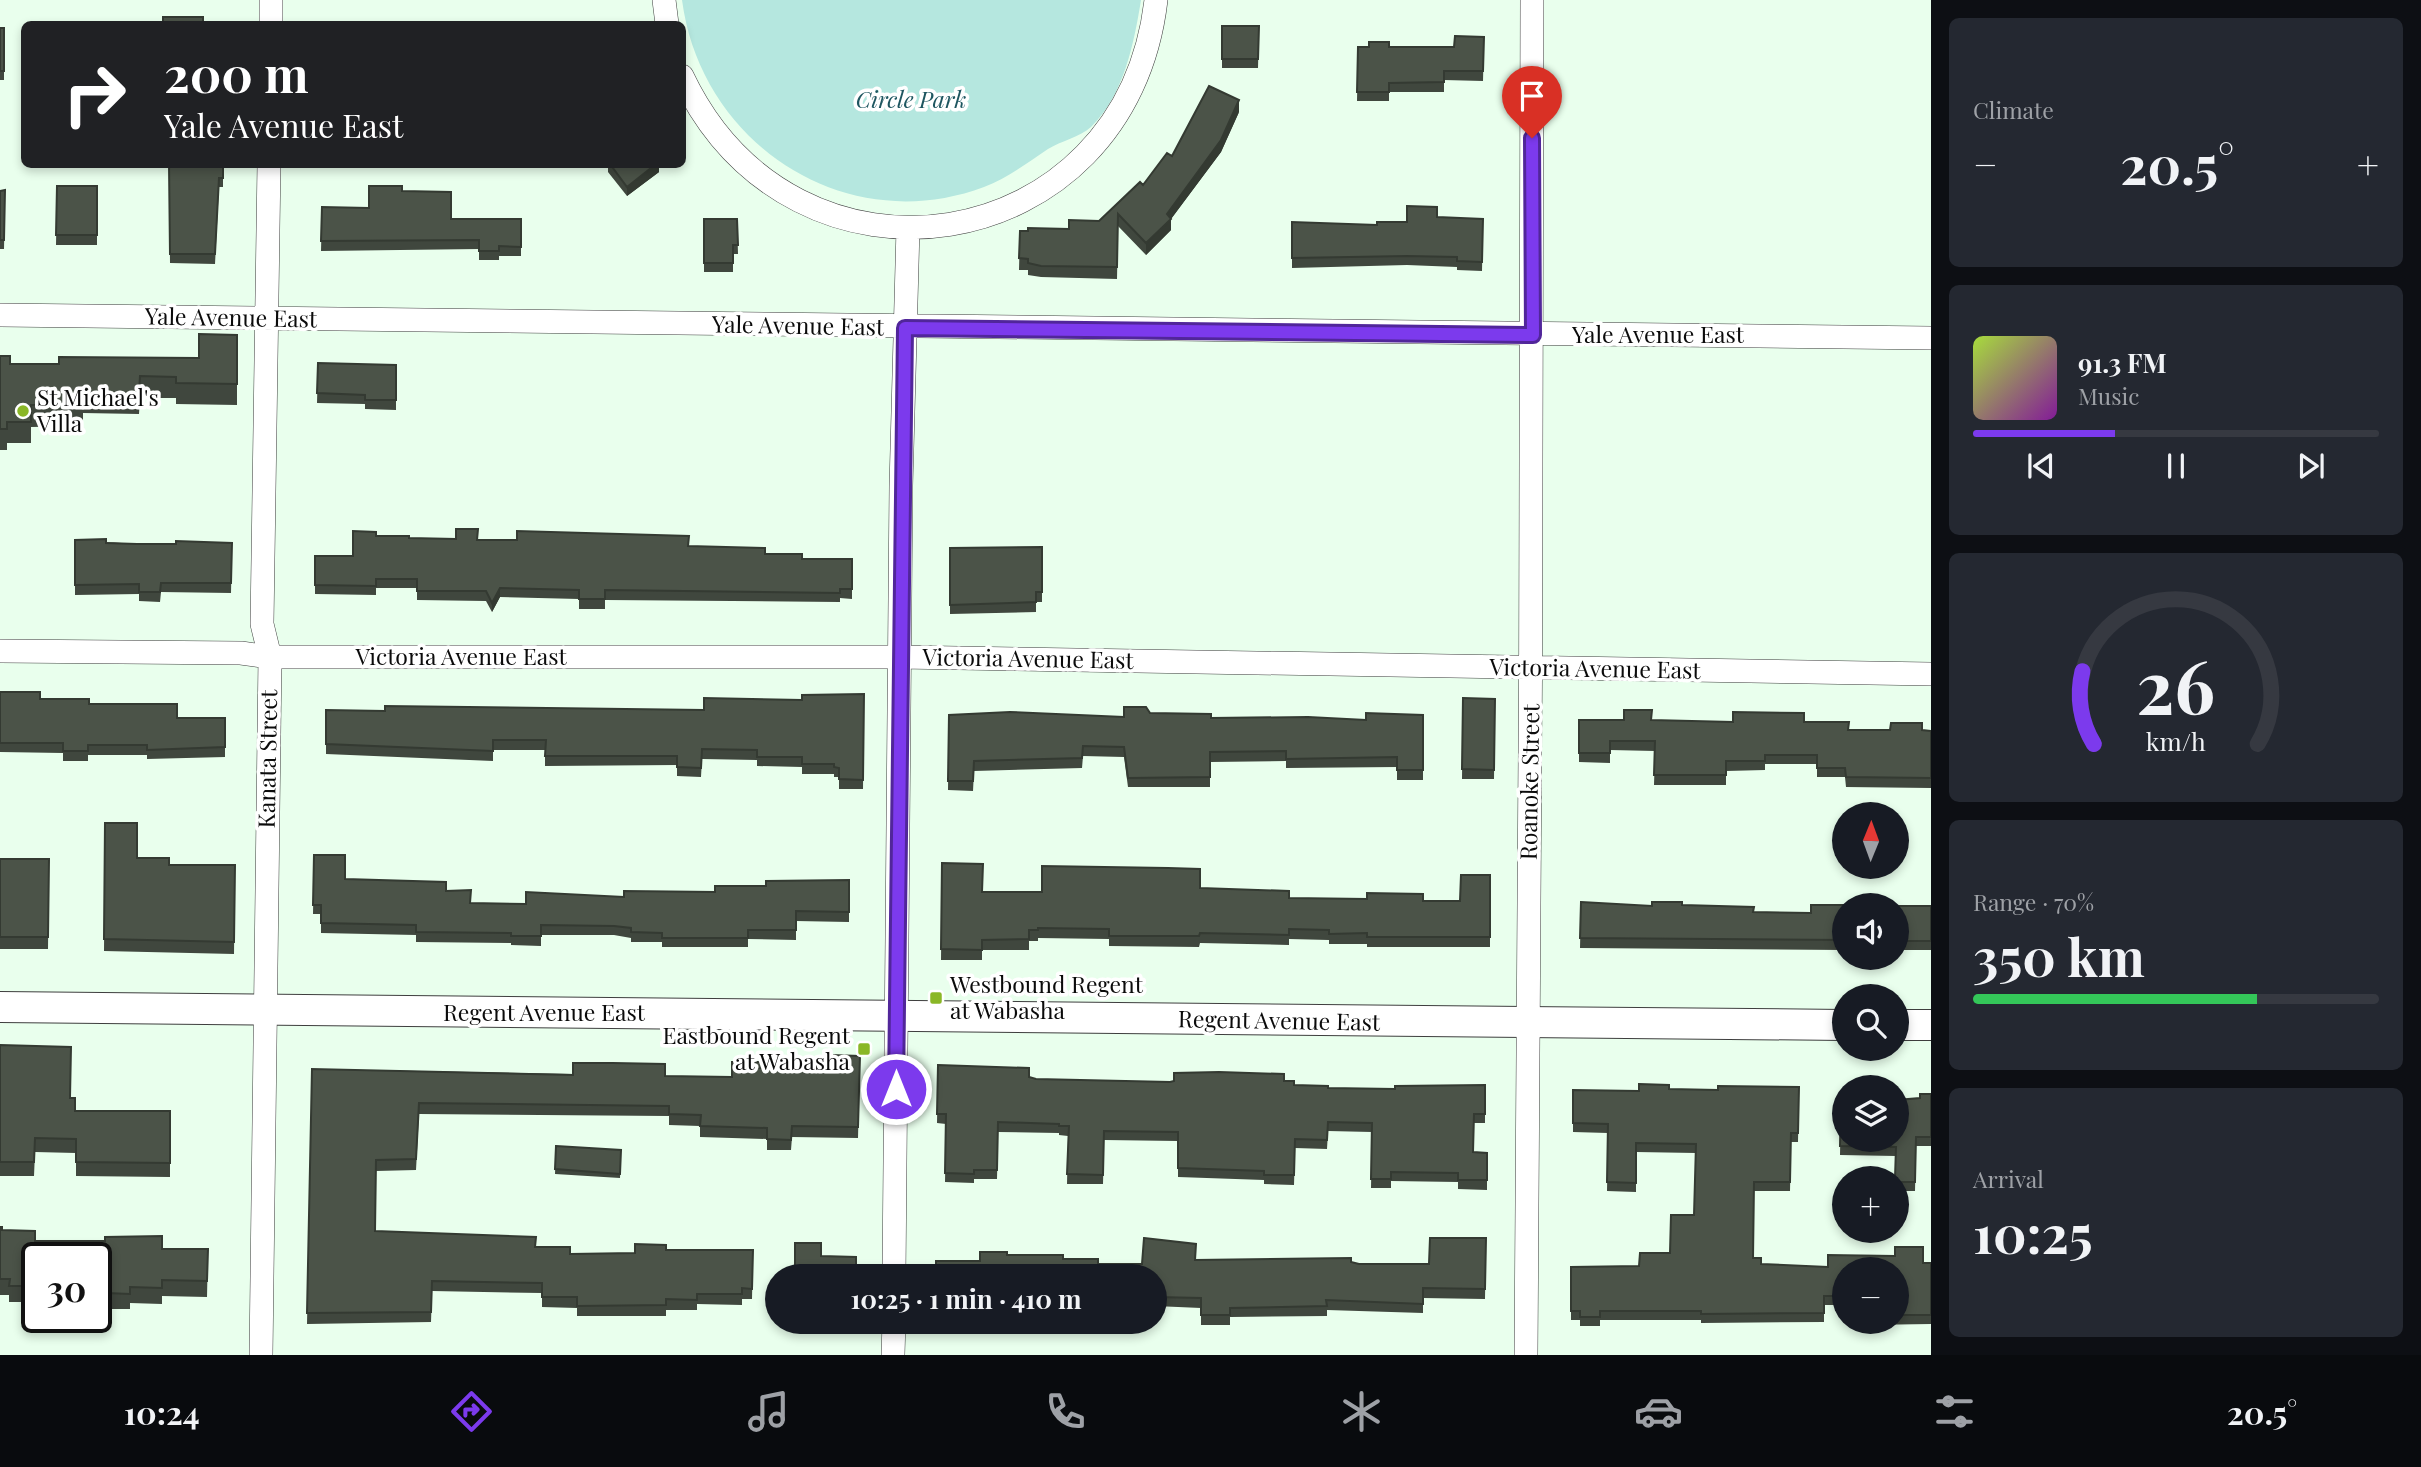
<!DOCTYPE html>
<html lang="en">
<head>
<meta charset="utf-8">
<style>
  body { margin:0; font-family:"Playfair Display",serif; background:#242831; color:#f1f3f6; height:100vh; display:flex; flex-direction:column; font-size:26px; white-space:nowrap }
  * { box-sizing:border-box; margin:0 }
  p { font-size:23px; color:#9ea1a6 }
  .icon { flex:none; width:38px; height:38px; fill:none; stroke:currentColor; stroke-width:2; stroke-linecap:round; stroke-linejoin:round }
  .map { position:relative; flex:1; overflow:hidden }
  .details { display:flex; flex-direction:column; gap:18px; padding:18px; background:#0d0f14; width:490px }
  .details>* { flex:none }
  .guide { position:absolute; left:21px; top:21px; width:665px; height:147px; border-radius:10px; box-shadow:0 4px 10px #0003; background:#202124; color:#fff; overflow:hidden }
  .needle { width:46px; rotate:1deg }
  .tools { position:absolute; left:1832px; top:802px; display:grid; gap:14px }
  .tools a { display:grid; place-items:center; width:77px; height:77px; border-radius:50%; background:#171b24; box-shadow:0 4px 10px #0003; font-size:35px }
  .speed { position:absolute; left:21px; top:1242px; display:flex; gap:14px; font-size:35px; font-weight:700; text-align:center }
  .speed>* { display:grid; place-content:center; width:91px; height:91px; border-radius:50%; background:#171b24; box-shadow:0 4px 10px #0003; line-height:1 }
  .speed .limit { border:4px solid #111; border-radius:10px; background:#fff; color:#111 }
  .pin { position:absolute; display:grid; place-items:center; width:60px; height:60px; color:#fff; margin:-72px -30px; border-radius:50% 50% 50% 0; rotate:-45deg; box-shadow:0 0 7px #0007 }
  .pin .icon { rotate:45deg }
  .me { position:absolute; width:77px; margin:-38px; rotate:0deg; stroke-linejoin:round; filter:drop-shadow(0 0 5px #0008) }
  .turn { display:flex; align-items:center; gap:24px; height:147px; padding:0 28px; font-size:32px }
  .turn .icon { width:91px; height:91px; stroke-width:2.5 }
  .turn b { display:block; font-size:49px; line-height:60px }
  .big { font-size:52px; font-weight:700; line-height:1.1 }
  .details .card { flex:1; display:flex; flex-direction:column; justify-content:center; gap:10px; min-width:0; padding:0 24px; border-radius:10px; background:#242831 }
  .details .dial { align-items:center; gap:0 }
  .dial svg { height:182px; overflow:visible; fill:none; stroke:#363941; stroke-width:7; stroke-linecap:round; text-anchor:middle }
  .dial text { fill:#f1f3f6; stroke:none }
  .song { display:flex; align-items:center; gap:21px }
  .cover { width:84px; height:84px; border-radius:10px; background:linear-gradient(135deg,hsl(80 70% 55%),hsl(290 70% 35%)) }
  .played { height:7px; border-radius:4px; background:linear-gradient(90deg,#7c3aed 35%,#363941 35%) }
  .keys { display:flex; justify-content:space-around; direction:ltr }
  .heat { display:flex; justify-content:space-between; align-items:center; font-size:38px; direction:ltr }
  .charge { height:10px; border-radius:5px; background:linear-gradient(90deg,#34c759 70%,#363941 0) }
  .trip { position:absolute; left:765px; top:1264px; width:402px; height:70px; border-radius:35px; background:#171b24; box-shadow:0 4px 10px #0003; font-weight:700; line-height:70px; text-align:center }
  .tab-bar { display:flex; height:112px; justify-content:space-around; align-items:center; background:#090b0e; color:#9ea1a6 }
  .tab-bar .icon { width:49px; height:49px }
  .tab-bar .on { color:#7c3aed }
  .tab-bar b { font-size:32px; color:#f1f3f6 }
  main { display:flex; flex:1; min-height:0 }
  .map>svg:first-child { display:block }
  .green { fill:#b5e7df }
  .lines { fill:none; stroke-linecap:round; stroke-linejoin:round }
  .minor-casing { stroke:#3e3e3e; stroke-width:24 }
  .tertiary-casing { stroke:#3e3e3e; stroke-width:32 }
  .minor { stroke:#fff; stroke-width:23 }
  .tertiary { stroke:#fff; stroke-width:30 }
  .wall { fill:#40473e }
  .shaded-wall { fill:#343a32 }
  .building { fill:#4b5348; stroke:#343a32; stroke-width:2 }
  .route-casing { stroke:#51269a; stroke-width:18 }
  .route { stroke:#7c3aed; stroke-width:12 }
  .poi-dot { fill:#8ab727; stroke:#fff; stroke-width:2.5 }
  .labels { text-anchor:middle; stroke-width:7; stroke-linejoin:round; paint-order:stroke }
  .park-label { font-size:23px; font-style:italic; fill:#1e5660; stroke:#fff }
  .street-label { font-size:23px; fill:#0b0b0b; stroke:#fff }
  .poi-label { font-size:23px; fill:#0b0b0b; stroke:#fff; text-anchor:start }
</style>
</head>
<body>
<main>
<div class="map">
<svg width="1931" height="1355" viewBox="0 0 1931 1355">
  <rect width="100%" height="100%" fill="#e9ffed"/>
  <path class="green" d="M682,0H1141C1134,43 1124,95 1091,127C1080,137 1061,141 1048,149C1027,163 1008,178 984,187C845,239 701,144 682,0Z"/>
  <g class="lines">
    <defs>
      <path id="minor" d="M664,0L667,24
        M271,24V0
        M682,76C794,313 1126,260 1156,0
        M0,315L1931,338
        M0,651L241,653L270,657H900L1931,674
        M894,1276L901,486L908,228
        M261,1355L270,657L262,624L269,164
        M893,1355L894,1321
        M1526,1355C1528,903 1534,452 1532,0"/>
      <path id="tertiary" d="M0,1007L1844,1025
        M1897,1025H1931"/>
    </defs>
    <use href="#minor" class="minor-casing"/>
    <use href="#tertiary" class="tertiary-casing"/>
    <use href="#minor" class="minor"/>
    <use href="#tertiary" class="tertiary"/>
  </g>
  <path class="wall" d="M1222,26H1259L1258,68H1222Z
    M0,28H4V80H0Z
    M1484,37L1483,81L1444,80V92H1389V101H1357L1358,47H1454Z
    M1239,112L1221,152L1171,219V230L1146,255L1118,226L1117,279L1041,277L1028,275V270H1019L1020,231L1069,229L1099,221L1143,185L1172,156Z
    M169,164H223V187H219L215,264L170,263Z
    M608,164H659V172L627,196L608,172Z
    M57,186H97V245H56Z
    M0,191L5,200L4,249H0Z
    M402,191L451,219H521V256H499V260H479V249L321,251L322,207L369,208Z
    M1437,217L1483,219L1482,271L1457,270V267L1407,265L1292,268V222L1377,225L1407,222Z
    M704,219H737L738,254H733V272H704Z
    M237,335V405L176,404V398H140L139,414L83,413V426L31,427V443H7V450H0V356L10,364H59L199,358Z
    M318,363L396,365V410L365,409V404L317,403Z
    M376,536L409,538L688,546L802,559H852V599L840,598V602L605,600V609H579V599L500,597L492,612L486,601L417,600V588H376V595L315,594V556H353Z
    M75,540L137,544L232,543L231,593L161,592L160,602L139,601V594L75,595Z
    M1042,547V602H1036V612L950,614V548Z
    M0,692L40,699L89,704L177,718H225V757L147,759V755H88V761H63V753L0,752Z
    M864,694L863,789H839V777H834V774H802V767L757,766V760L702,759L701,777L677,776V765L545,766V750H493V761L326,754V710H704Z
    M1463,698L1495,699L1494,779H1462Z
    M1150,713L1211,718L1366,720L1423,715V780H1397V767L1286,768V761L1210,762V787H1128L1124,757L1083,756L1082,768L974,771L973,791L948,790L949,715L1124,717Z
    M1579,720L1804,722L1848,730H1922L1931,731V788L1846,787L1845,777H1817V764H1765V770L1726,771V785H1654L1655,751L1610,750V763L1579,762Z
    M105,823L137,858L169,865H235L234,954L104,951Z
    M314,855L345,879L446,891L471,903L526,904L715,892L766,886L849,880V922L796,921V940L748,939V947H662V942H631V938L614,935H541V946L511,945V943L416,942V935L321,933V914H313Z
    M0,859H49L48,949H0Z
    M942,863L983,892H1042L1200,888L1289,898L1460,901L1490,875V947H1367V944H1329V940L1289,939V945L1200,943L1199,947L1109,946V939L1038,938V941H1029V950H982V960H941Z
    M1581,902L1652,906L1682,905L1753,912L1811,913L1844,905V950L1580,948Z
    M1897,906H1931V950H1897Z
    M0,1045L71,1098L75,1111H170V1177L76,1176V1153L35,1152L34,1176H0Z
    M860,1056L858,1138L792,1137L791,1150H767V1139L700,1137V1126L669,1125V1116L419,1114L416,1170L376,1171V1231L535,1247L570,1254L635,1253L666,1250H753L752,1299H742V1305L697,1304V1310H666V1316H577V1308L542,1307V1293L432,1291L431,1322L307,1324L312,1069L732,1077L760,1068L830,1069Z
    M938,1065L1036,1079L1170,1082L1284,1081L1294,1085L1328,1088L1395,1089L1485,1085V1123H1474L1473,1152L1487,1153V1190L1458,1189V1182L1391,1181V1188H1371L1372,1132L1328,1131L1327,1149L1295,1148L1294,1185L1264,1184V1180L1178,1177V1141L1104,1140L1103,1184H1067L1068,1136L1059,1135V1133L998,1132L997,1179H974V1183L945,1182L946,1124L937,1123Z
    M1799,1087L1798,1142H1791L1790,1191H1754L1753,1258L1761,1264L1828,1267L1931,1263V1324L1865,1325V1321H1897V1269H1844V1305H1824V1322L1701,1323V1320H1600V1326H1580V1320H1571V1267L1639,1266L1670,1253L1694,1215L1696,1153L1636,1152V1192L1607,1191L1608,1133L1573,1132V1090L1639,1091L1669,1089L1718,1090Z
    M1931,1094V1146H1916L1915,1191H1897L1896,1156L1840,1155L1841,1099L1906,1100L1920,1098Z
    M556,1146L621,1150L620,1178L555,1174Z
    M0,1227L2,1230L35,1241L162,1249H208L207,1297L162,1296V1304L130,1303V1309H106V1301H96V1258H37V1302H9V1295H0Z
    M1486,1238L1485,1299L1423,1298V1313L1327,1310V1316L1230,1317V1325H1201V1308L1155,1306V1276L980,1261L1007,1255L1063,1259L1098,1264H1142L1195,1260L1351,1262L1359,1264H1429Z"/>
  <path class="shaded-wall" d="M1239,100V112L1221,152L1171,219V230L1146,255V243L1167,214Z
    M656,164H659V172L627,196V187Z
    M500,588V597L492,612V603Z"/>
  <path class="building" d="M163,17H203V24H163Z
    M335,22L446,23V24H335Z
    M554,22H584V24H554Z
    M1222,26H1259L1258,59H1222Z
    M0,28H4V71H0Z
    M1455,36L1484,37L1483,71H1444V82L1389,83V92H1357L1358,47H1369V42H1389V47H1454Z
    M1209,86L1239,100L1221,140L1167,214L1171,219L1146,243L1118,214L1117,267L1041,266L1028,263V259L1019,258L1020,231H1028V228L1069,229V220L1099,221L1140,182L1143,185L1167,153L1172,156Z
    M169,164H223V178H219L215,254H170Z
    M610,164H656L627,187Z
    M57,186H97V235H56Z
    M369,186H402V191L451,192V219H521V247L499,246V251H479V240L321,241L322,207L369,208Z
    M5,190L4,240H0V191Z
    M1407,206L1437,207V217L1483,219L1482,262L1457,261V257L1407,256L1292,258V222L1377,225V222H1407Z
    M704,219H737L738,245H733V263H704Z
    M199,334L237,335V384L176,383V377L140,376L139,393L83,392V405H31V422H7V429H0V356H10V364H59V357L199,358Z
    M318,363L396,365V400H365V395L317,393Z
    M456,529H478L477,540H517V531L689,536L688,546L765,548V554H802V559H852V589H840V593L605,590V599H579V590L500,588L492,603L486,591H417V579H376V586L315,585V556H353V531L376,532V536H409V538L456,539Z
    M106,539V543L137,544H176V541L232,543L231,583H161L160,592H139V584L75,585V540Z
    M1042,547V592H1036V602L950,605V548Z
    M0,692H40V699H89V704H177V718H225V747L147,750V745H88V751H63V743H0Z
    M864,694L863,780L839,779V768L834,767V764H802V757H757V750L702,749L701,768L677,767V756H545L546,740H493V751L326,744V710L385,711V706L704,710V698L802,700V695Z
    M1463,698L1495,699L1494,770L1462,769Z
    M1124,707H1146L1150,713L1211,714V718L1308,717L1366,720V713L1423,715V770H1397V757L1286,759V751L1210,752V777L1128,778L1124,747L1083,746L1082,758L974,761L973,781H948L949,715L1010,712L1124,717Z
    M1624,710H1652L1651,720L1733,722V712L1804,713V722H1849L1848,730H1890L1891,723H1922V730L1931,731V778L1846,777L1845,768H1817V755H1765V761H1726V775H1654L1655,741H1610V753H1579V720H1624Z
    M105,823H137V858H169V865H235L234,942L104,939Z
    M314,855H345V879L446,882V891L471,890L470,903L526,904V892L624,897V891L715,892V886H766V881L849,880V912L796,911V930H748V938H662V933L631,932V928L614,926L541,925V936H511V933L416,932V925L321,923V905H313Z
    M0,859H49L48,937H0Z
    M942,863L983,864L982,892H1042V866L1168,868L1200,869V888L1289,891V898L1367,899V893L1423,894V901H1460L1461,875H1490V937H1367V933L1329,934V930L1289,929V935L1200,933L1199,936H1109V929L1038,928V930H1029V939L982,940V950L941,949Z
    M1581,902L1652,906V902H1682V905L1754,907L1753,912L1811,913V905H1844V940L1580,938Z
    M1897,906H1931V941H1897Z
    M0,1045L71,1047L70,1098H75V1111H170V1163L76,1162V1139L35,1138L34,1162H0Z
    M830,1055L860,1056L858,1127L792,1126L791,1140L767,1139V1128L700,1126L701,1115L669,1114V1106L419,1103L416,1159L376,1160L375,1231L536,1237L535,1247H570V1254L635,1253V1244L666,1245V1250H753L752,1289L742,1288V1294H697V1300L666,1299V1305L577,1306V1297H542V1283L432,1281L431,1312L307,1313L312,1069L573,1075V1063H613L665,1064V1076L732,1077V1062H761L760,1068L830,1069Z
    M938,1065L1029,1068V1077L1036,1079L1170,1082L1174,1081V1073L1219,1072L1284,1074V1081H1294V1085L1328,1086V1088L1395,1089V1086L1485,1085V1114H1474L1473,1152L1487,1153V1180H1458V1173L1391,1172V1179H1371L1372,1123L1328,1122L1327,1140L1295,1139L1294,1175H1264V1171L1178,1168V1132L1104,1131L1103,1175L1067,1174L1069,1126H1059V1124L998,1122L997,1170H974V1174L945,1173L946,1114H937Z
    M1639,1084L1669,1085V1089L1718,1090V1086L1799,1087L1798,1133H1791L1790,1182H1754L1753,1258H1761V1264L1828,1267V1255L1895,1256V1247H1923V1263H1931V1315H1897V1269H1844V1296H1824V1313L1701,1314V1311H1600V1317H1580V1311H1571V1267L1639,1266L1640,1253H1670L1671,1215H1694L1696,1144L1636,1143V1183L1607,1182L1608,1124L1573,1123V1090L1639,1091Z
    M1920,1094H1931V1137H1916L1915,1182H1897V1178H1895L1896,1147L1840,1146L1841,1099H1844V1139H1897V1100L1920,1098Z
    M556,1146L621,1150L620,1174L555,1169Z
    M0,1227H2V1230L35,1231V1241H105V1237L162,1236V1249H208L207,1281L162,1280V1288L130,1287V1294L106,1293V1285H96V1258H37V1286H9L10,1279H0Z
    M1144,1238L1196,1244L1195,1260L1351,1258V1262L1359,1264H1429L1430,1238H1486L1485,1289L1423,1288V1304L1326,1300L1327,1306L1230,1308V1315H1201V1298L1155,1297V1276H936V1261H980V1252H1007V1255H1063V1259H1098V1264H1142Z
    M795,1243H821V1256L856,1257V1276H795Z"/>
  <g class="lines">
    <defs>
      <path id="route" d="M896,1089L905,328L1533,335L1532,138"/>
    </defs>
    <use href="#route" class="route-casing"/>
    <use href="#route" class="route"/>
  </g>
  <g class="poi-dot">
    <circle cx="23" cy="411" r="7"/>
    <rect x="929" y="991" width="14" height="14" rx="3.5"/>
    <rect x="857" y="1042" width="14" height="14" rx="3.5"/>
  </g>
  <g class="labels">
    <g class="park-label">
      <text x="911" y="108">Circle Park</text>
    </g>
    <g class="street-label">
      <text transform="translate(231 318) rotate(1)" y="8">Yale Avenue East</text>
      <text transform="translate(798 326) rotate(1)" y="8">Yale Avenue East</text>
      <text x="1658" y="343">Yale Avenue East</text>
      <text x="461" y="665">Victoria Avenue East</text>
      <text transform="translate(1028 659) rotate(1)" y="8">Victoria Avenue East</text>
      <text transform="translate(1595 669) rotate(1)" y="8">Victoria Avenue East</text>
      <text transform="translate(268 759) rotate(-89)" y="8">Kanata Street</text>
      <text transform="translate(1530 782) rotate(-89)" y="8">Roanoke Street</text>
      <text x="544" y="1021">Regent Avenue East</text>
      <text transform="translate(1279 1021) rotate(1)" y="8">Regent Avenue East</text>
    </g>
    <g class="poi-label">
      <text x="37" y="406">St Michael's<tspan x="37" dy="26">Villa</tspan></text>
      <text x="950" y="993">Westbound Regent<tspan x="950" dy="26">at Wabasha</tspan></text>
      <text x="850" y="1044" text-anchor="end">Eastbound Regent<tspan x="850" dy="26">at Wabasha</tspan></text>
    </g>
  </g>
</svg>
<div class="tools">
<a><svg class="needle" viewBox="-14 -14 28 28"><path d="M0-13l5 13h-10z" fill="#e53935"/><path d="M0 13l5-13h-10z" fill="#9ea1a6"/></svg></a>
<a><svg class="icon" aria-label="sound" viewBox="0 0 24 24"><path d="M4 9h4l5-4v14l-5-4H4zM17 9q2 3 0 6"/></svg></a>
<a><svg class="icon" aria-label="search" viewBox="0 0 24 24"><circle cx="10" cy="10" r="6"/><path d="M15 15l6 6"/></svg></a>
<a><svg class="icon" aria-label="layers" viewBox="0 0 24 24"><path d="M12 4l9 5-9 5-9-5zM3 14l9 5 9-5"/></svg></a>
<a>+</a>
<a>−</a>
</div>
<div class="speed"><div class="limit">30</div></div>
<div class="pin" style="left:1532px;top:138px;background:#d93025"><svg class="icon" aria-label="arrive" viewBox="0 0 24 24"><path d="M6 21V4h12l-3 4 3 4H6"/></svg></div>
<svg class="me" style="left:896px;top:1089px" viewBox="-20 -20 40 40"><circle r="17" fill="#7c3aed" stroke="#fff" stroke-width="3"/><path d="M0-11L8 9 0 5-8 9z" fill="#fff"/></svg>
<div class="trip">10:25 · 1 min · 410 m</div>
<div class="guide">
<div class="turn"><svg class="icon" aria-label="right" viewBox="0 0 24 24"><path d="M7 20v-9h11M14 6l5 5-5 5"/></svg><div><b>200 m</b>Yale Avenue East</div></div>
</div>
</div>
<section class="details">
<div class="card"><p>Climate</p>
<div class="heat"><a>−</a><b class="big">20.5°</b><a>+</a></div>
</div>
<div class="card">
<div class="song"><i class="cover"></i><div><b>91.3 FM</b><p>Music</p></div></div>
<div class="played"></div>
<div class="keys"><svg class="icon" aria-label="previous" viewBox="0 0 24 24"><path d="M18 5L8 12l10 7zM5 5v14"/></svg><svg class="icon" aria-label="pause" viewBox="0 0 24 24"><path d="M8 5v14M16 5v14"/></svg><svg class="icon" aria-label="next" viewBox="0 0 24 24"><path d="M6 5l10 7-10 7zM19 5v14"/></svg></div>
</div>
<div class="card dial"><svg viewBox="0 0 100 80">
<path d="M14 69A42 42 0 1 1 86 69"/>
<path d="M14 69A42 42 0 0 1 9 37" stroke="#7c3aed"/>
<text x="50" y="56" font-size="32" font-weight="700">26</text>
<text x="50" y="72" font-size="11">km/h</text>
</svg></div>
<div class="card"><p>Range · 70%</p><b class="big">350 km</b><div class="charge"></div></div>
<div class="card"><p>Arrival</p><b class="big">10:25</b></div>
</section>
</main>
<nav class="tab-bar">
<b>10:24</b>
<svg class="icon on" aria-label="directions" viewBox="0 0 24 24"><path d="M12 3l9 9-9 9-9-9zM9 14v-3h6M13 9l2 2-2 2"/></svg>
<svg class="icon" aria-label="music" viewBox="0 0 24 24"><path d="M9 18V5l10-2v13"/><circle cx="6" cy="18" r="3"/><circle cx="16" cy="16" r="3"/></svg>
<svg class="icon" aria-label="phone" viewBox="0 0 24 24"><path d="M5 4h4l2 5-3 2q2 4 5 5l2-3 5 2v4C11 20 4 13 5 4z"/></svg>
<svg class="icon" aria-label="climate" viewBox="0 0 24 24"><path d="M12 3v18M4 7l16 10M4 17L20 7"/></svg>
<svg class="icon" aria-label="car" viewBox="0 0 24 24"><path d="M5 17H2v-5l4-1 3-4h7l3 4 3 1v5h-3M9 17h6M6 11h13"/><circle cx="7" cy="17" r="2"/><circle cx="17" cy="17" r="2"/></svg>
<svg class="icon" aria-label="filters" viewBox="0 0 24 24"><path d="M4 7h16M4 17h16"/><circle cx="9" cy="7" r="2"/><circle cx="15" cy="17" r="2"/></svg>
<b>20.5°</b>
</nav>
</body>
</html>
